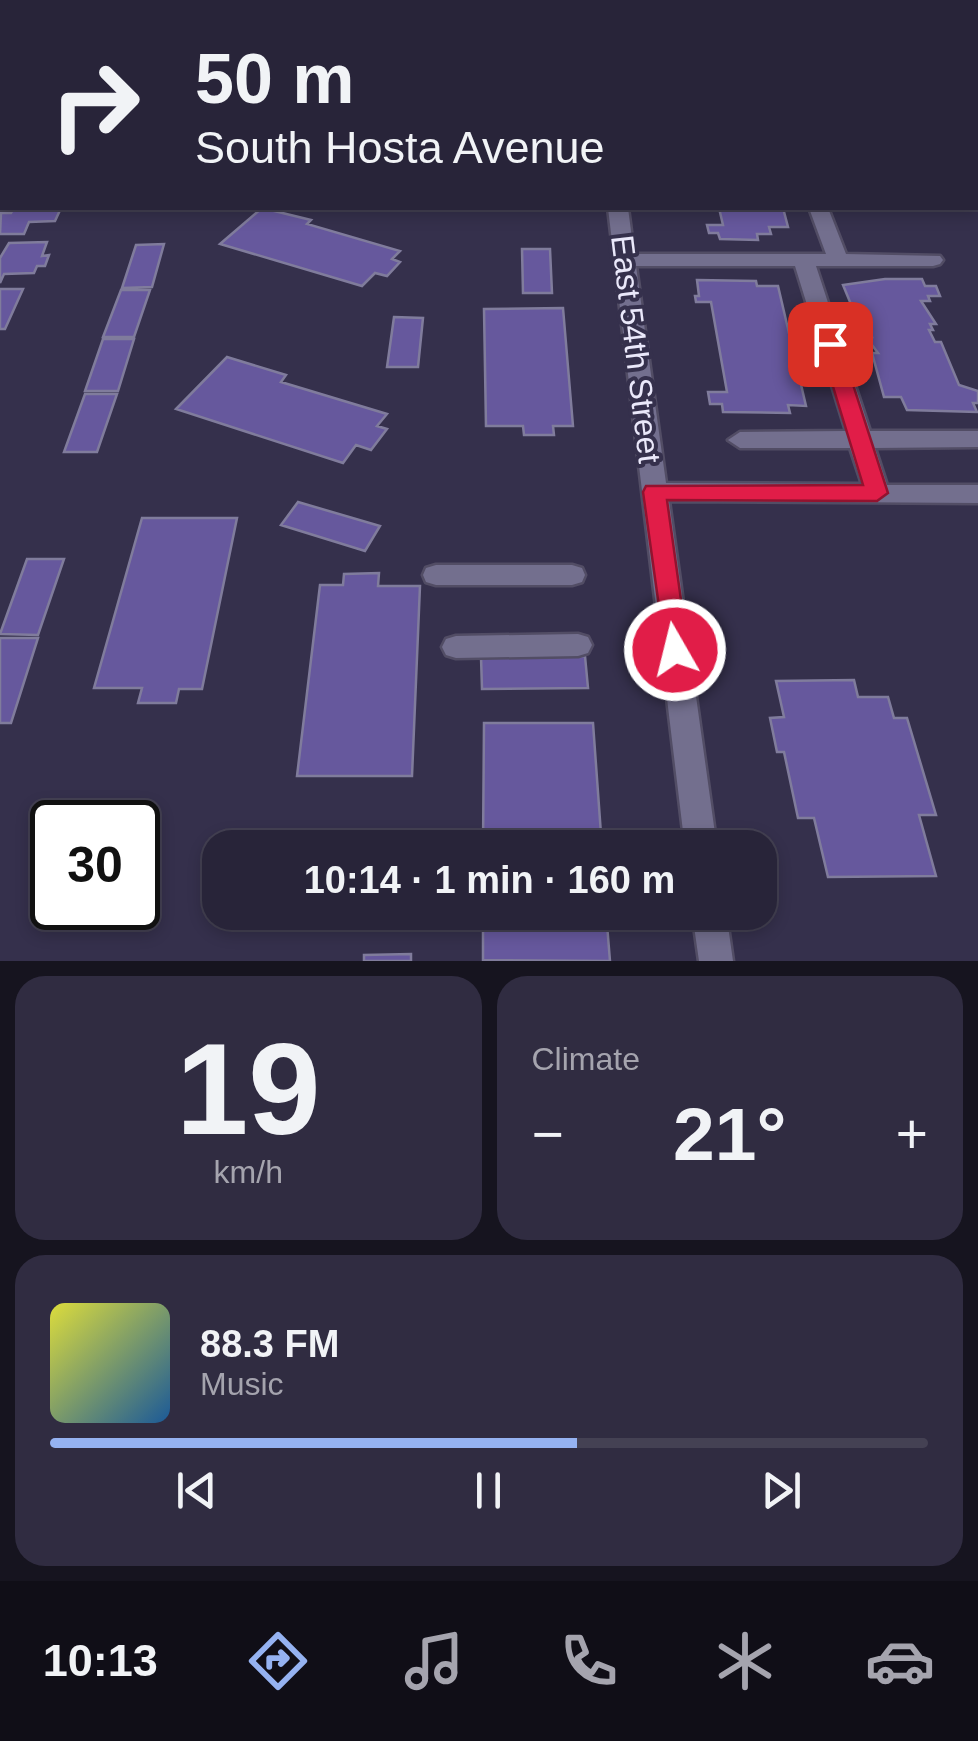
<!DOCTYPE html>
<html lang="en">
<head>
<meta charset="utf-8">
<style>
  body { margin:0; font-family:Arial,sans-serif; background:#302c41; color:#f1f3f6; height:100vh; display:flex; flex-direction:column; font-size:38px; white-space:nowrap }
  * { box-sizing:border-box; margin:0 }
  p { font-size:32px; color:#a5a4ae }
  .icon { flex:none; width:55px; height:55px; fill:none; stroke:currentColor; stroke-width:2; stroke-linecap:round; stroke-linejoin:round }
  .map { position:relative; height:961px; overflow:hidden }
  .sheet { display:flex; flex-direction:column; gap:15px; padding:15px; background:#16141f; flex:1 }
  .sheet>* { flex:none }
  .top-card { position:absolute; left:0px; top:0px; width:980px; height:210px; box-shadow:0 5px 15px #0003,0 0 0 2px #444153; background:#282439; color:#f1f3f6; overflow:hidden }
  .speed { position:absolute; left:30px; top:800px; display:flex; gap:20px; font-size:50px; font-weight:700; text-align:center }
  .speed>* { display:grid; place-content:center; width:130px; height:130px; border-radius:50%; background:#282439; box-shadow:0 5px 15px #0003,0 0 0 2px #444153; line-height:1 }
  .speed .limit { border:5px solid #111; border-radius:15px; background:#fff; color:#111 }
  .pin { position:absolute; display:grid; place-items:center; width:85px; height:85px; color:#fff; margin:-42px; border-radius:20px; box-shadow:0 5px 15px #0006 }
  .me { position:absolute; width:110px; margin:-55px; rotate:352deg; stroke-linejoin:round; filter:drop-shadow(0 0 8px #0008) }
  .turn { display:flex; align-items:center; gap:35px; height:210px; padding:0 30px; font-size:45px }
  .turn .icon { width:130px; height:130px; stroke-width:2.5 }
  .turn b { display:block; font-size:70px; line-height:85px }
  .big { font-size:75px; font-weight:700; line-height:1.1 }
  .sheet .widget { flex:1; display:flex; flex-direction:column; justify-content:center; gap:15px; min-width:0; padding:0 35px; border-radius:30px; background:#302c41 }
  .sheet .dial { align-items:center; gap:0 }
  .dial b { font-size:130px; line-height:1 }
  .song { display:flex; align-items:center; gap:30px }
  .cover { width:120px; height:120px; border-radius:15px; background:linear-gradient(135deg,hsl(60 70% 55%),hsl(210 70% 35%)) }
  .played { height:10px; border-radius:5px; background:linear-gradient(90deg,#95b2f1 60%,#444153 60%) }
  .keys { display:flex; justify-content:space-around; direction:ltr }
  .heat { display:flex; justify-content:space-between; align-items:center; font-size:55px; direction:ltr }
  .sheet .tiles { flex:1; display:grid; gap:15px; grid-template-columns:1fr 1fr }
  .widget:last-child { grid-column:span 2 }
  .trip { position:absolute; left:202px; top:830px; width:575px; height:100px; border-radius:30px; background:#282439; box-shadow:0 5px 15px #0003,0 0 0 2px #444153; font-weight:700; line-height:100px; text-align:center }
  .dock { display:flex; height:160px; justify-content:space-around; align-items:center; background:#100e17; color:#a5a4ae }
  .dock .icon { width:70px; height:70px }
  .dock .current { color:#95b2f1 }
  .dock b { font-size:45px; color:#f1f3f6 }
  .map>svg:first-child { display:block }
  .building { fill:#66589d; stroke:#807c9c; stroke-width:2.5 }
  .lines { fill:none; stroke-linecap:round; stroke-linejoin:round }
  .minor-casing { stroke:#524d65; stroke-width:5 }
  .minor { fill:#736f8e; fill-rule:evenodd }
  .route { fill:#e11d48; stroke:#92132f; stroke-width:2.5 }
  .labels { text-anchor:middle; stroke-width:8; stroke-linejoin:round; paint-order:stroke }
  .street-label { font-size:32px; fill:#eae8fa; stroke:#35304c }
</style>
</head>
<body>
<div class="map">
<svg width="978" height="961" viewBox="0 0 978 961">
  <rect width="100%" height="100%" fill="#35304c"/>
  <path class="building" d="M14,208H61L55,221L29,222L24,234H0L1,213H11Z
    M262,208L311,220L307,224L400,251L392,259L400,262L387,276L375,273L362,286L220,244Z
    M719,208H783L788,227H769L771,234H757L758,240L720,239L718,233H709L707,225H723Z
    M47,242L42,256L49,255L45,266H37L34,273L4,274L0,283V258L9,243Z
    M164,244L152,287L122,288L136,245Z
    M522,249H550L552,293H523Z
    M885,279H922L925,286H936L940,296H928L930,301H921L936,324H930L933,330H929L935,342H941L959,385L978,391V403H973L977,412L907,410L901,397H884L872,353H878L866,337H872L870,331H862L843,285Z
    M697,280L756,281L757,286H778L806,406L788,405L790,413L723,412L722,404H710L708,392H727L711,302H696L695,296H699Z
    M0,289H23L5,329H0Z
    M121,290H150L134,337H103Z
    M563,308L573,426H553L554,435H524L523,426H486L484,309Z
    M394,317L423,318L418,367H387Z
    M103,339H134L118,391H85Z
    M227,357L286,375L281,382L387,414L377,426L387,429L371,450L356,445L343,463L176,409Z
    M85,394H117L97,452H64Z
    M298,502L380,526L365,551L281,525Z
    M142,518H237L202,689H179L176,703H138L142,688H94Z
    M27,559H64L38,635L0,634Z
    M379,573L378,586H420L412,776H297L320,585H343L344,574Z
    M0,638H38L11,723H0Z
    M585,656L588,688L482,689L481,657Z
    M854,680L858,697H888L894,718H907L936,815H919L936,876L828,877L814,818H798L784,752H777L770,718L784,717L776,681Z
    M484,723H593L602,848H483Z
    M483,912H606L610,961L483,960Z
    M411,954V961H364V955Z"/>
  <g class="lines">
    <defs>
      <path id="minor" d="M583,0H599L600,2H585Z
        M608,208H628L634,254H826L809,208H828L846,254L940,256L943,260L940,264L933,266H816L870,431H978V447L875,448L887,485H978V503L669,501L717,848H685ZM636,266H795L846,431L740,432L728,440L740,448H850L862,484L666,483Z
        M436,565H572L582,568L585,575L582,582L572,585H436L426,582L423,575L426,568Z
        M578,634L588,637L592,645L588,653L578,656L456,658L446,655L442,647L446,639L456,636Z
        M692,912H726L733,961H699Z"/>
    </defs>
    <use href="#minor" class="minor-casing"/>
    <use href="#minor" class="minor"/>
  </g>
  <path class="route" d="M830,338L840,344L888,493L877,501L667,500L688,650L684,657H666L643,492L646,486L863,485L820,344Z"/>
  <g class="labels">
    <g class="street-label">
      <text transform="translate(636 349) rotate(83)" y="11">East 54th Street</text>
    </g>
  </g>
</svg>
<div class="speed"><div class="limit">30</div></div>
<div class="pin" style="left:830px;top:344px;background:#d93025"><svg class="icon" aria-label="arrive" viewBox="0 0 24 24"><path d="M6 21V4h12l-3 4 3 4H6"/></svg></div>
<svg class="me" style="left:675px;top:650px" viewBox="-20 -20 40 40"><circle r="17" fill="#e11d48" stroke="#fff" stroke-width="3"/><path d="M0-11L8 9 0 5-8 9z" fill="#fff"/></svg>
<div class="trip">10:14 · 1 min · 160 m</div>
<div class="top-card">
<div class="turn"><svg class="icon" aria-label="right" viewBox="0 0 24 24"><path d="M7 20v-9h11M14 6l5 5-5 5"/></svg><div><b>50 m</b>South Hosta Avenue</div></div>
</div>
</div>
<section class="sheet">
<div class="tiles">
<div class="widget dial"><b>19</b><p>km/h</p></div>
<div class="widget"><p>Climate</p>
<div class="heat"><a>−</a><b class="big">21°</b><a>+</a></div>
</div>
<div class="widget">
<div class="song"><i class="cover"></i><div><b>88.3 FM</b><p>Music</p></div></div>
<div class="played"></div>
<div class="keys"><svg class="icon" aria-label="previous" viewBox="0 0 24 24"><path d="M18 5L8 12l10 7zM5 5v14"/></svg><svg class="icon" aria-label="pause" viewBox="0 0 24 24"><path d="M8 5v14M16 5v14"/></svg><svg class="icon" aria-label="next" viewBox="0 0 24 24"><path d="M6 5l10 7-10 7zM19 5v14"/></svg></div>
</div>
</div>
</section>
<nav class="dock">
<b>10:13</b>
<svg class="icon current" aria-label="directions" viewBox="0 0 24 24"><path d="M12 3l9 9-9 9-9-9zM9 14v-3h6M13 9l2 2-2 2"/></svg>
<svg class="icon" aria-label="music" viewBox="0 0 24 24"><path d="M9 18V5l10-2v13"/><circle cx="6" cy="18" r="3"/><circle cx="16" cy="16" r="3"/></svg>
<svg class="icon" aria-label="phone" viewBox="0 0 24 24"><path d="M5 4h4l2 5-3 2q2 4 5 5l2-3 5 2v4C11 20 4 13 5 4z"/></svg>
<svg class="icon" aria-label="climate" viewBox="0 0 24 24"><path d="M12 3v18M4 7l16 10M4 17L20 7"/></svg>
<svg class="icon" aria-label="car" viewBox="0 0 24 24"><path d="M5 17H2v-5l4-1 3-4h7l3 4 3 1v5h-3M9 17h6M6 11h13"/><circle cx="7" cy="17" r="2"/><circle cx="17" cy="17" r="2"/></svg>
</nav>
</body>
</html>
